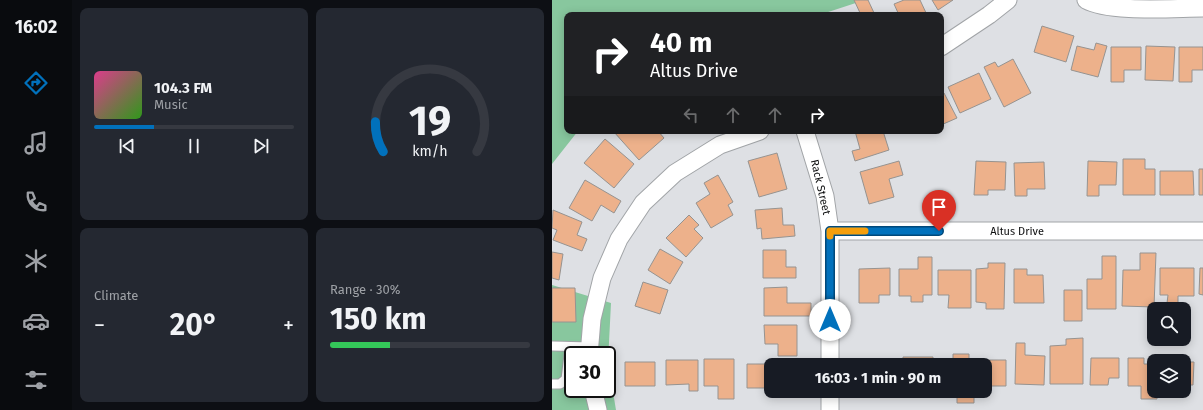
<!DOCTYPE html>
<html lang="en">
<head>
<meta charset="utf-8">
<style>
  body { margin:0; font-family:"Fira Sans",sans-serif; background:#242831; color:#f1f3f6; height:100vh; display:flex; flex-direction:column; font-size:15px; white-space:nowrap }
  * { box-sizing:border-box; margin:0 }
  p { font-size:13px; color:#9ea1a6 }
  .icon { flex:none; width:22px; height:22px; fill:none; stroke:currentColor; stroke-width:2; stroke-linecap:round; stroke-linejoin:round }
  .map { position:relative; flex:1; overflow:hidden }
  .side { display:flex; flex-direction:column; gap:8px; padding:8px; background:#0d0f14; width:480px }
  .side>* { flex:none }
  .top-card { position:absolute; left:12px; top:12px; width:380px; height:122px; border-radius:8px; box-shadow:0 2px 10px #0003; background:#202124; color:#fff; overflow:hidden }
  .controls { position:absolute; left:595px; top:302px; display:grid; gap:8px }
  .controls a { display:grid; place-items:center; width:44px; height:44px; border-radius:8px; background:#171b24; box-shadow:0 2px 10px #0003; font-size:20px }
  .speed { position:absolute; left:12px; top:346px; display:flex; gap:8px; font-size:20px; font-weight:700; text-align:center }
  .speed>* { display:grid; place-content:center; width:52px; height:52px; border-radius:50%; background:#171b24; box-shadow:0 2px 10px #0003; line-height:1 }
  .speed .limit { border:2px solid #111; border-radius:6px; background:#fff; color:#111 }
  .pin { position:absolute; display:grid; place-items:center; width:34px; height:34px; color:#fff; margin:-41px -17px; border-radius:50% 50% 50% 0; rotate:-45deg; box-shadow:0 0 4px #0007 }
  .pin .icon { rotate:45deg }
  .me { position:absolute; width:44px; margin:-22px; rotate:0deg; stroke-linejoin:round; filter:drop-shadow(0 0 3px #0008) }
  .turn { display:flex; align-items:center; gap:14px; height:84px; padding:0 20px; font-size:18px }
  .turn .icon { width:52px; height:52px; stroke-width:2.5 }
  .turn b { display:block; font-size:28px; line-height:34px }
  .lanes { display:flex; align-items:center; height:38px; padding:0 20px; background:#0003; justify-content:center; gap:20px; direction:ltr }
  .lanes .off { opacity:.35 }
  .big { font-size:30px; font-weight:700; line-height:1.1 }
  .side .widget { flex:1; display:flex; flex-direction:column; justify-content:center; gap:6px; min-width:0; padding:0 14px; border-radius:8px; background:#242831 }
  .side .dial { align-items:center; gap:0 }
  .dial svg { height:104px; overflow:visible; fill:none; stroke:#363941; stroke-width:7; stroke-linecap:round; text-anchor:middle }
  .dial text { fill:#f1f3f6; stroke:none }
  .song { display:flex; align-items:center; gap:12px }
  .cover { width:48px; height:48px; border-radius:6px; background:linear-gradient(135deg,hsl(330 70% 55%),hsl(110 70% 35%)) }
  .played { height:4px; border-radius:2px; background:linear-gradient(90deg,#0171bc 30%,#363941 30%) }
  .keys { display:flex; justify-content:space-around; direction:ltr }
  .heat { display:flex; justify-content:space-between; align-items:center; font-size:22px; direction:ltr }
  .charge { height:6px; border-radius:3px; background:linear-gradient(90deg,#34c759 30%,#363941 0) }
  .side .tiles { flex:1; display:grid; gap:8px; grid-template-columns:repeat(2,1fr) }
  .trip { position:absolute; left:212px; top:358px; width:228px; height:40px; border-radius:8px; background:#171b24; box-shadow:0 2px 10px #0003; font-weight:700; line-height:40px; text-align:center }
  main { display:flex; flex:1; min-height:0 }
  .tab-bar { display:flex; flex-direction:column; width:72px; justify-content:space-around; align-items:center; background:#090b0e; color:#9ea1a6 }
  .tab-bar .icon { width:28px; height:28px }
  .tab-bar .active { color:#0171bc }
  .tab-bar b { font-size:18px; color:#f1f3f6 }
  .map>svg:first-child { display:block }
  .green { fill:#88c79e; fill-rule:evenodd }
  .building { fill:#edb18b; stroke:#969390 }
  .lines { fill:none; stroke-linecap:round; stroke-linejoin:round }
  .lane-casing { stroke:#a1a4a7; stroke-width:11 }
  .street-casing { stroke:#a1a4a7; stroke-width:19 }
  .lane { stroke:#fff; stroke-width:9 }
  .street { stroke:#fff; stroke-width:17 }
  .route-casing { stroke:#01497a; stroke-width:10 }
  .route { stroke:#0171bc; stroke-width:7 }
  .slow { stroke:#f59e0b; stroke-width:7 }
  .labels { text-anchor:middle; stroke-width:3.5; stroke-linejoin:round; paint-order:stroke }
  .street-label { font-size:11px; fill:#0c0d0e; stroke:#fff }
</style>
</head>
<body>
<main>
<nav class="tab-bar">
<b>16:02</b>
<svg class="icon active" aria-label="directions" viewBox="0 0 24 24"><path d="M12 3l9 9-9 9-9-9zM9 14v-3h6M13 9l2 2-2 2"/></svg>
<svg class="icon" aria-label="music" viewBox="0 0 24 24"><path d="M9 18V5l10-2v13"/><circle cx="6" cy="18" r="3"/><circle cx="16" cy="16" r="3"/></svg>
<svg class="icon" aria-label="phone" viewBox="0 0 24 24"><path d="M5 4h4l2 5-3 2q2 4 5 5l2-3 5 2v4C11 20 4 13 5 4z"/></svg>
<svg class="icon" aria-label="climate" viewBox="0 0 24 24"><path d="M12 3v18M4 7l16 10M4 17L20 7"/></svg>
<svg class="icon" aria-label="car" viewBox="0 0 24 24"><path d="M5 17H2v-5l4-1 3-4h7l3 4 3 1v5h-3M9 17h6M6 11h13"/><circle cx="7" cy="17" r="2"/><circle cx="17" cy="17" r="2"/></svg>
<svg class="icon" aria-label="filters" viewBox="0 0 24 24"><path d="M4 7h16M4 17h16"/><circle cx="9" cy="7" r="2"/><circle cx="15" cy="17" r="2"/></svg>
</nav>
<section class="side">
<div class="tiles">
<div class="widget">
<div class="song"><i class="cover"></i><div><b>104.3 FM</b><p>Music</p></div></div>
<div class="played"></div>
<div class="keys"><svg class="icon" aria-label="previous" viewBox="0 0 24 24"><path d="M18 5L8 12l10 7zM5 5v14"/></svg><svg class="icon" aria-label="pause" viewBox="0 0 24 24"><path d="M8 5v14M16 5v14"/></svg><svg class="icon" aria-label="next" viewBox="0 0 24 24"><path d="M6 5l10 7-10 7zM19 5v14"/></svg></div>
</div>
<div class="widget dial"><svg viewBox="0 0 100 80">
<path d="M14 69A42 42 0 1 1 86 69"/>
<path d="M14 69A42 42 0 0 1 8 46" stroke="#0171bc"/>
<text x="50" y="56" font-size="32" font-weight="700">19</text>
<text x="50" y="72" font-size="11">km/h</text>
</svg></div>
<div class="widget"><p>Climate</p>
<div class="heat"><a>−</a><b class="big">20°</b><a>+</a></div>
</div>
<div class="widget"><p>Range · 30%</p><b class="big">150 km</b><div class="charge"></div></div>
</div>
</section>
<div class="map">
<svg width="651" height="410" viewBox="0 0 651 410">
  <rect width="100%" height="100%" fill="#dee0e4"/>
  <path class="green" d="M0,0H313L267,15H15V131H26L0,164Z
    M0,285L59,303L56,362L64,410H0ZM21,355H55V389H21Z"/>
  <path class="building" d="M302,0H316L323,15H309Z
    M352,0H368L375,15H347L342,4Z
    M380,0H401L386,10Z
    M490,26L522,36L514,62L482,52Z
    M544,43L555,46L546,77L519,70L525,46L542,50Z
    M594,46L623,47L621,81L593,80Z
    M559,47H589V70H572V82H559Z
    M627,47H651V70H640V82H627Z
    M461,59L479,93L452,107L432,67L443,62L446,67Z
    M427,73L439,99L408,113L396,87Z
    M392,93L405,118L389,125V94Z
    M64,131H106L112,138L87,160L62,132Z
    M303,131H331L337,150L303,161L300,151L308,149Z
    M53,139L82,164L62,188L32,163Z
    M225,153L235,189L207,197L196,161Z
    M571,159H593V169H603V195H571Z
    M347,161L351,175L337,179L342,197L317,204L308,172Z
    M424,161L454,162L453,190H436V195H422Z
    M536,161L565,162L564,185H547V196H535Z
    M492,162L493,189H475V196H463L462,163Z
    M647,169H651V195H647Z
    M608,171H641L642,195H608Z
    M166,175L181,202L176,205L181,215L159,228L144,203L158,194L152,183Z
    M33,180L69,201L62,213L49,205L40,221L17,208Z
    M230,208L231,225H242L243,236L210,239L209,228L205,229L203,210Z
    M1,210L30,222L25,235L35,239L30,251L1,240L5,230L0,228Z
    M137,215L147,225L142,229L151,238L134,257L114,238Z
    M108,249L131,262L118,284L96,270Z
    M211,250H234V267H244V278H211Z
    M0,252L11,254L7,280L0,278Z
    M588,253H604L602,307L570,306L571,270H588Z
    M550,256H564V309H535V279H550Z
    M366,257H380V295H371V302H359V296H347V269H366Z
    M436,263H453L452,309H434V303L424,302V269L436,268Z
    M338,268V295H327V303H307V269Z
    M608,268H642V296H626V303H615L616,295H608Z
    M648,268H651V295L647,294Z
    M462,269H475V275H491L492,303H462Z
    M386,270H419V308H396L397,295H386Z
    M91,282L116,290L108,314L83,306Z
    M235,287V303H259V316H212V288Z
    M0,288H23L24,322H0Z
    M512,290H530V321H512Z
    M212,325H245V356H226V344H213Z
    M531,338V384H498V346L514,345V339Z
    M464,343H473V355L493,356L492,385L463,384Z
    M401,354H417V365H389V363H401Z
    M351,357H381V365H351Z
    M539,358H567V378H557L556,385H538Z
    M576,358H592V364H602V391H605V399H589V386H576Z
    M152,359H182V399H166V386H152Z
    M114,360H146V391H137V384L114,385Z
    M424,360H454V386H433V365H424Z
    M73,362H103V386H73Z
    M308,362H346V365H308Z
    M632,362H642L641,385H632Z
    M195,364H243L219,365V391H242V397H218V388H195Z
    M405,391H422V403H405Z"/>
  <g class="lines">
    <defs>
      <path id="lane" d="M0,346L38,347
        M0,384H8L14,379L18,347"/>
      <path id="street" d="M534,0C557,13 622,8 651,8
        M389,47L437,15L456,0
        M253,131L273,196L278,231V365
        M278,231H651
        M37,355L40,319L50,278L67,239L91,203L123,173L168,145L208,131
        M41,389L46,410
        M278,410V391"/>
    </defs>
    <use href="#lane" class="lane-casing"/>
    <use href="#street" class="street-casing"/>
    <use href="#lane" class="lane"/>
    <use href="#street" class="street"/>
  </g>
  <g class="lines">
    <defs>
      <path id="route" d="M278,320V231H387"/>
    </defs>
    <use href="#route" class="route-casing"/>
    <use href="#route" class="route"/>
    <path class="slow" d="M278,236V231H313"/>
  </g>
  <g class="labels">
    <g class="street-label">
      <text transform="translate(269 187) rotate(77)" y="4">Rack Street</text>
      <text x="465" y="235">Altus Drive</text>
    </g>
  </g>
</svg>
<div class="controls">
<a><svg class="icon" aria-label="search" viewBox="0 0 24 24"><circle cx="10" cy="10" r="6"/><path d="M15 15l6 6"/></svg></a>
<a><svg class="icon" aria-label="layers" viewBox="0 0 24 24"><path d="M12 4l9 5-9 5-9-5zM3 14l9 5 9-5"/></svg></a>
</div>
<div class="speed"><div class="limit">30</div></div>
<div class="pin" style="left:387px;top:231px;background:#d93025"><svg class="icon" aria-label="arrive" viewBox="0 0 24 24"><path d="M6 21V4h12l-3 4 3 4H6"/></svg></div>
<svg class="me" style="left:278px;top:320px" viewBox="-20 -20 40 40"><circle r="19" fill="#fff"/><path d="M0-13L10 11 0 6-10 11z" fill="#0171bc"/></svg>
<div class="trip">16:03 · 1 min · 90 m</div>
<div class="top-card">
<div class="turn"><svg class="icon" aria-label="right" viewBox="0 0 24 24"><path d="M7 20v-9h11M14 6l5 5-5 5"/></svg><div><b>40 m</b>Altus Drive</div></div>
<div class="lanes"><svg class="icon off" aria-label="left" viewBox="0 0 24 24"><path d="M17 20v-9H6M10 6l-5 5 5 5"/></svg><svg class="icon off" aria-label="ahead" viewBox="0 0 24 24"><path d="M12 20V5M6 11l6-6 6 6"/></svg><svg class="icon off" aria-label="ahead" viewBox="0 0 24 24"><path d="M12 20V5M6 11l6-6 6 6"/></svg><svg class="icon" aria-label="right" viewBox="0 0 24 24"><path d="M7 20v-9h11M14 6l5 5-5 5"/></svg></div>
</div>
</div>
</main>
</body>
</html>
